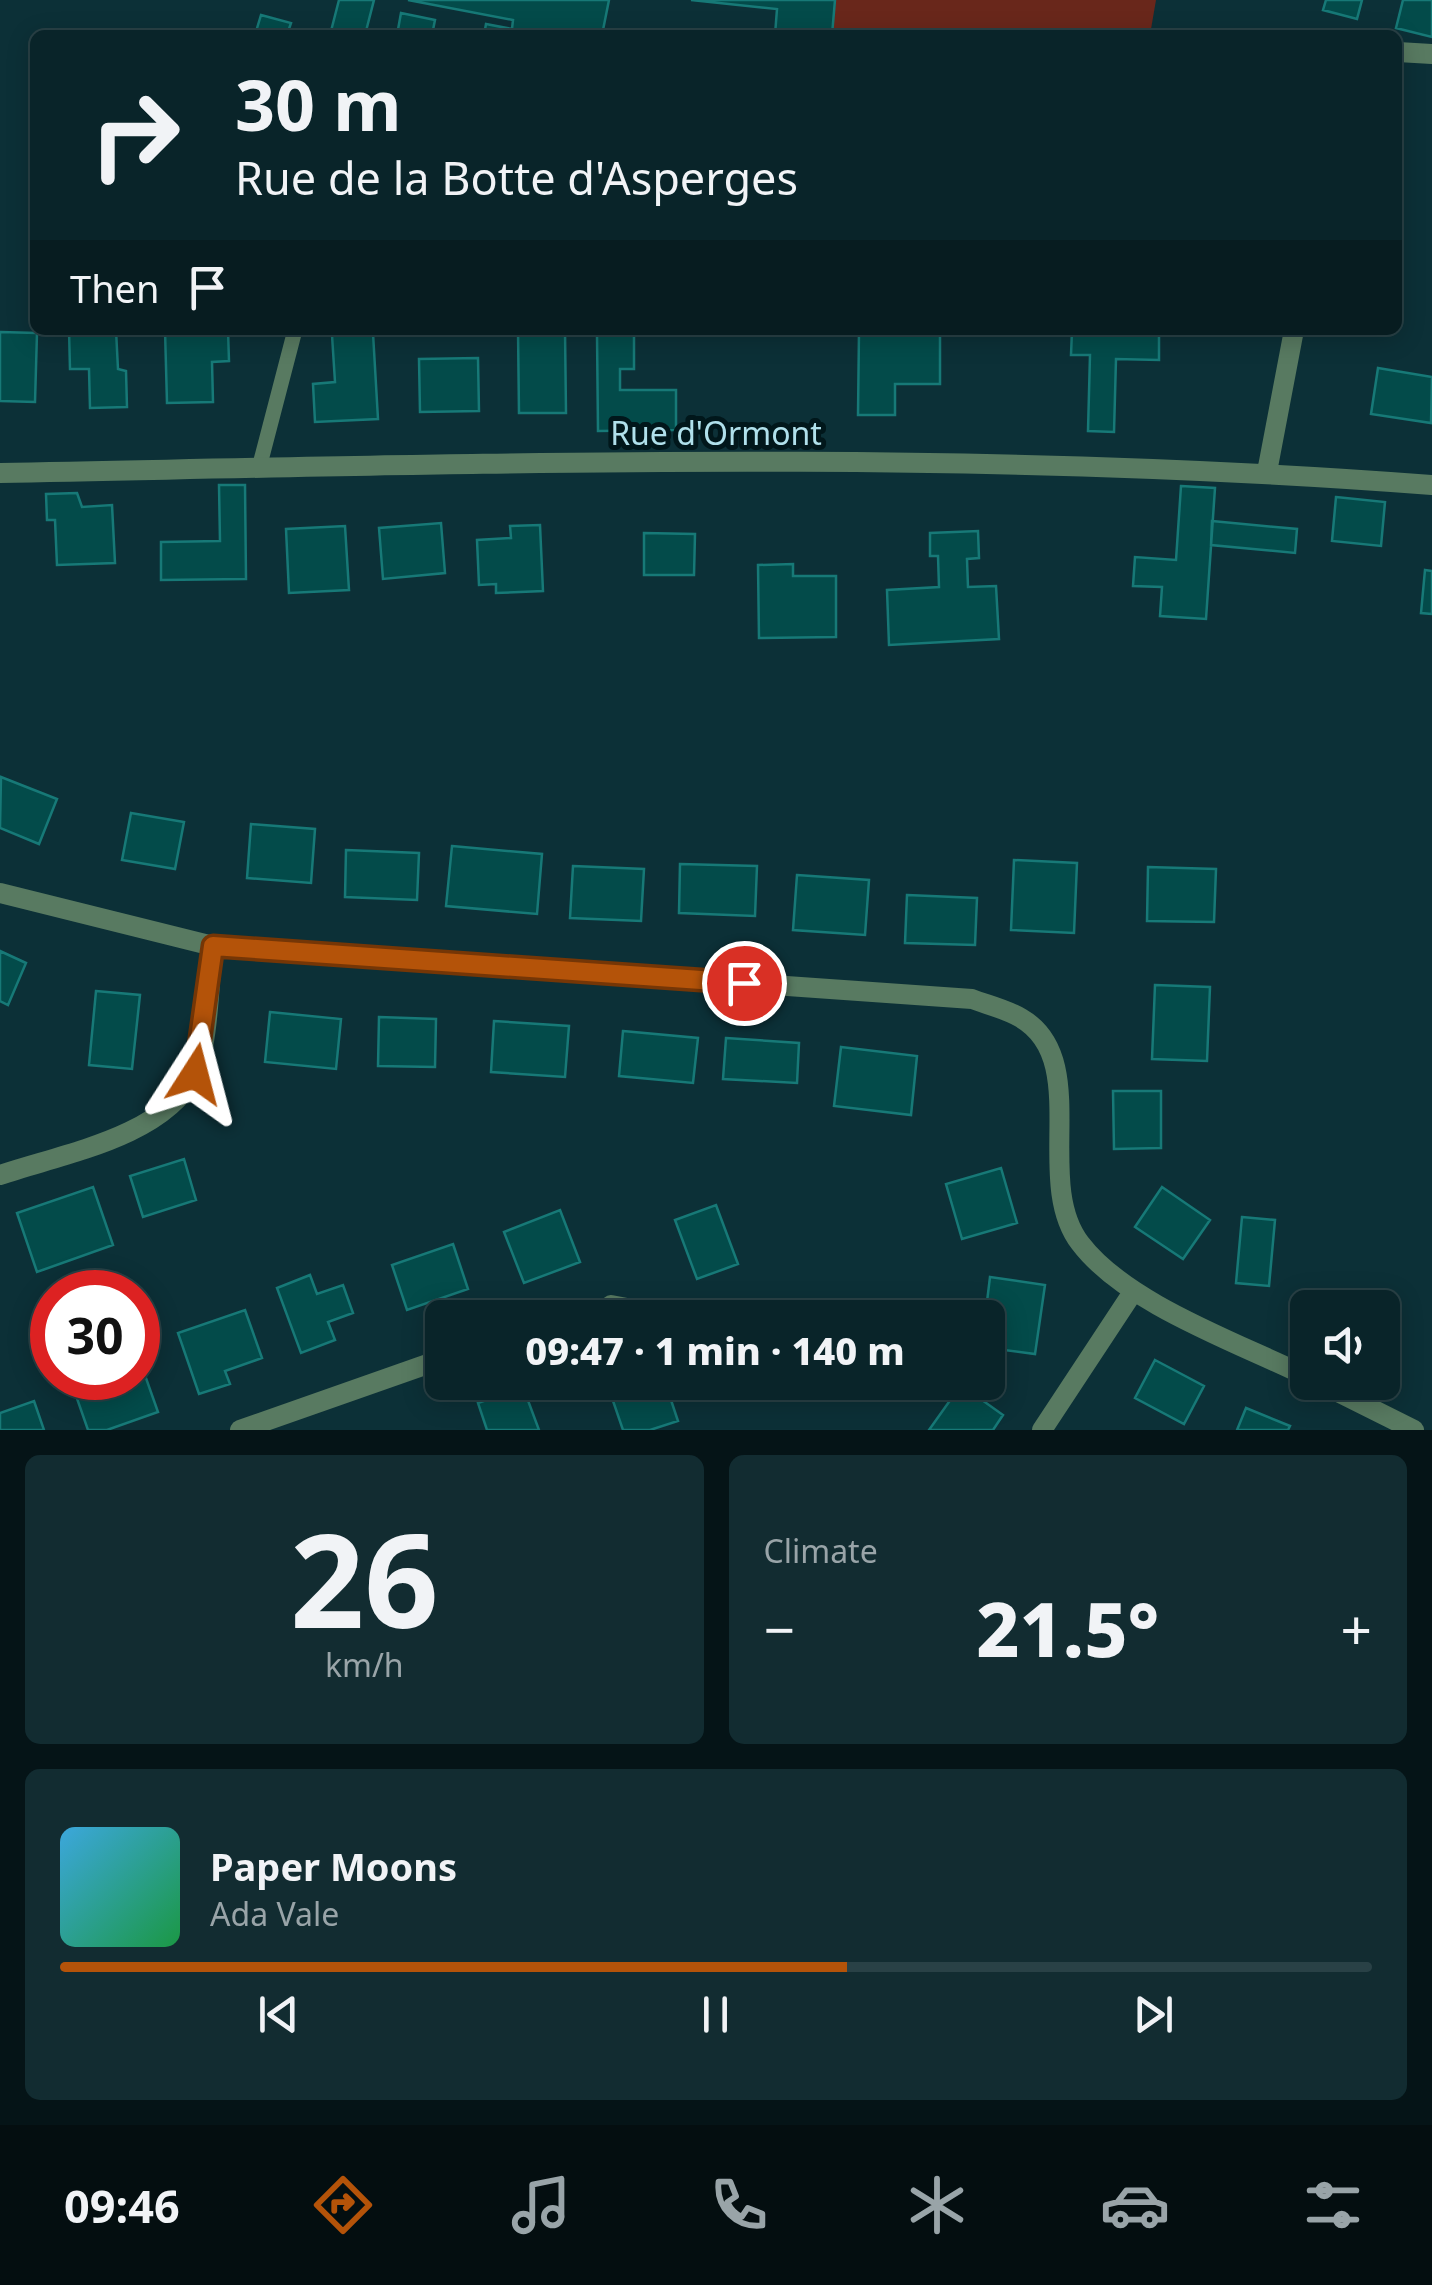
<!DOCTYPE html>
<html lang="en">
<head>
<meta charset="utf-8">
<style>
  body { margin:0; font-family:"Noto Sans",sans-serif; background:#122c31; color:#f1f3f6; height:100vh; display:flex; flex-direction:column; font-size:38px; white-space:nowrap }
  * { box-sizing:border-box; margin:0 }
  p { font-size:32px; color:#99a4a8 }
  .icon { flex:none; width:55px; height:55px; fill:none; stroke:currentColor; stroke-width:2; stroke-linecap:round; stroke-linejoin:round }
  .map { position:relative; height:1430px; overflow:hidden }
  .panel { display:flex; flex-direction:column; gap:25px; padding:25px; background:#051417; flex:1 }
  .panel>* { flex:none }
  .top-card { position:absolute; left:30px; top:30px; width:1372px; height:305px; border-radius:15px; box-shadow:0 5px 25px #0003,0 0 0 2px #294146; background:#092429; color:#f1f3f6; overflow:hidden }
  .tools { position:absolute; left:1290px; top:1290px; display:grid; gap:20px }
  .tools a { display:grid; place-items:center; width:110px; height:110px; border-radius:15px; background:#092429; box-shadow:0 5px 25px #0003,0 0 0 2px #294146; font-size:50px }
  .speed { position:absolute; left:30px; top:1270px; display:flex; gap:20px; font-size:50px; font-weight:700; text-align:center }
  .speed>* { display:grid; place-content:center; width:130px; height:130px; border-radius:50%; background:#092429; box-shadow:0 5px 25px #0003,0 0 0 2px #294146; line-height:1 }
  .speed .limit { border:15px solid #d22; background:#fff; color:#111 }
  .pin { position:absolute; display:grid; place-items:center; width:85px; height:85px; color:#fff; margin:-42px; border:5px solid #fff; border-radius:50%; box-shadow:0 2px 10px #0007 }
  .me { position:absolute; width:110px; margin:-55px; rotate:9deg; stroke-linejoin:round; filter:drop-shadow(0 0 8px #0008) }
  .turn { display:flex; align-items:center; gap:35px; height:210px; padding:0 40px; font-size:45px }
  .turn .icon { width:130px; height:130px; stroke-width:2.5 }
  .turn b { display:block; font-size:70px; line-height:85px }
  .then { display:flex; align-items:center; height:95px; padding:0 40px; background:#0003; gap:20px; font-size:38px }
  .big { font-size:75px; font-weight:800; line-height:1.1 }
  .panel .widget { flex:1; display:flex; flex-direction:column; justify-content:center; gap:15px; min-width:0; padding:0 35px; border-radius:15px; background:#122c31 }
  .panel .dial { align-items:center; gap:0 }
  .dial b { font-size:130px; line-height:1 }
  .song { display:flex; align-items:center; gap:30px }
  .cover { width:120px; height:120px; border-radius:15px; background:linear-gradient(135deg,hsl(200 70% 55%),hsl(140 70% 35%)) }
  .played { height:10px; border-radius:5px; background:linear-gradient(90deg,#b45309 60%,#294146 60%) }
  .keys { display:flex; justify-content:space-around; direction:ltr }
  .heat { display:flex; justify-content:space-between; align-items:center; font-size:55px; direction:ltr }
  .panel .tiles { flex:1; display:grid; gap:25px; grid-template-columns:1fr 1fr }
  .widget:last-child { grid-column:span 2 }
  .trip { position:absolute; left:425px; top:1300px; width:580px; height:100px; border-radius:15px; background:#092429; box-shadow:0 5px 25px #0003,0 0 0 2px #294146; font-weight:800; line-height:100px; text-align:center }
  .dock { display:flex; height:160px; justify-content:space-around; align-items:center; background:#040e10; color:#99a4a8 }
  .dock .icon { width:70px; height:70px }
  .dock .on { color:#b45309 }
  .dock b { font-size:45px; color:#f1f3f6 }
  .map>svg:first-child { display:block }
  .green { fill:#69271b }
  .building { fill:#034b4a; stroke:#177977; stroke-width:2.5 }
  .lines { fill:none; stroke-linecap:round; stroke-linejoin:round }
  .lane { stroke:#587a61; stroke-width:15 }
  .street { stroke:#587a61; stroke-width:20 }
  .route-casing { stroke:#753606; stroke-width:25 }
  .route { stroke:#b45309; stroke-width:18 }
  .labels { text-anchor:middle; stroke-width:10; stroke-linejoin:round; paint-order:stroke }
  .street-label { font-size:32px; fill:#b0e0eb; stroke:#01171b }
</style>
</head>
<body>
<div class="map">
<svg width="1432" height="1430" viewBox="0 0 1432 1430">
  <rect width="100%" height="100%" fill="#0c3037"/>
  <path class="green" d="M836,0H1156L1150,35H832Z"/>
  <path class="building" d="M339,0H374L365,35H330Z
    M408,0H609L602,35H484L486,24L512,29L513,20Z
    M691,0H835L832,35H775L777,9Z
    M1326,0H1362L1357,19L1323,10Z
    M1403,0H1432V37L1396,28Z
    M401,13L435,20L432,35H397Z
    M261,15L291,23L287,35H255Z
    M69,330H116L118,369L126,371L127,407L90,408L89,369H70Z
    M165,330H228L229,361L212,362L213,402L167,403Z
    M518,330H565L566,413H519Z
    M1072,330H1159V360L1116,359L1114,432L1088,431L1090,355H1071Z
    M859,331H940V384H895V415H858Z
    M0,332L37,333L35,402L0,401Z
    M373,333L378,419L315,422L313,384L335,382L332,335Z
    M597,334H634V369H620V390H676V430L598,431Z
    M478,358L479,411L420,412L419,359Z
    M1378,368L1432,377L1431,423L1371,414Z
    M219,485H245L246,579L161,580V542L220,541Z
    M1181,486L1215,488L1206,619L1160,616L1162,587L1133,586L1135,557L1176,560Z
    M77,493L82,507L112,505L115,563L57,565L55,520H47L46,494Z
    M1336,497L1385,502L1381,546L1332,541Z
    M1212,521L1297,529L1295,553L1211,545Z
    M441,523L445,573L383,579L379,528Z
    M540,525L543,591L496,593V584L479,585L477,540L511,538L510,526Z
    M345,526L349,590L289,593L286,529Z
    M978,531L979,558L967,559L968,587L996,586L999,639L889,645L887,590L939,587L938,556H930V533Z
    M644,533L695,534L694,575H644Z
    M793,564V576H836V637L759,638L758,565Z
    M1425,570L1432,571V614L1421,613Z
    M1,777L57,799L39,844L0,828Z
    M131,813L184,822L175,869L122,860Z
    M251,824L315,829L311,883L247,878Z
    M452,846L542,854L537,914L446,906Z
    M346,850L419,853L417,900L345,897Z
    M1014,860L1077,863L1074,933L1011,930Z
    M680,864L757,866L755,916L679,913Z
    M573,866L644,869L641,921L570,918Z
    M1148,867L1216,869L1214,922L1147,921Z
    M797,875L869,880L865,935L793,930Z
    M907,895L977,898L975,945L905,943Z
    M0,951L26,963L8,1005L0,1001Z
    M1155,985L1210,987L1207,1061L1152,1059Z
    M96,991L140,995L132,1069L89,1065Z
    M270,1012L341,1019L336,1069L265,1062Z
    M379,1017L436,1019L435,1067L378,1066Z
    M494,1021L569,1026L565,1077L491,1072Z
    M623,1031L698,1038L693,1083L619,1076Z
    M726,1038L799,1043L797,1083L723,1079Z
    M841,1047L917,1056L911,1115L834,1106Z
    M1113,1091H1161V1148L1114,1149Z
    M184,1159L196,1200L143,1217L130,1176Z
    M1001,1168L1017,1223L962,1239L946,1184Z
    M93,1187L113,1245L37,1272L17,1213Z
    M1162,1187L1210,1220L1183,1259L1135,1227Z
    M716,1205L738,1264L697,1279L675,1220Z
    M560,1210L580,1262L524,1283L504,1232Z
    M1242,1217L1275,1220L1269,1286L1236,1283Z
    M453,1244L468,1289L407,1310L392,1265Z
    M310,1275L317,1294L343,1285L353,1313L328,1322L335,1340L301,1353L277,1288Z
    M990,1277L1045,1285L1035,1354L988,1348L985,1318Z
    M245,1310L262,1358L225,1371L230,1384L199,1394L178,1333Z
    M1155,1360L1204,1386L1184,1424L1135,1398Z
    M141,1364L158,1412L107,1430H88L73,1387L102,1378H138Z
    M656,1382H665L678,1421L650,1430H623L612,1398Z
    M719,1382H767L725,1398Z
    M961,1385L1003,1415L993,1430H929Z
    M523,1387L539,1430H487L478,1403Z
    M34,1401L44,1430H0V1413Z
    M1246,1408L1290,1426L1288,1430H1237Z"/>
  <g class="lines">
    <path class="lane" d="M259,468L295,330"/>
    <path class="street" d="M1398,52L1432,54
      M1267,472L1294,330
      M0,473C477,464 956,448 1432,485
      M0,893L213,946L972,999C988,1005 1006,1009 1021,1018C1093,1060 1032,1180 1080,1243C1126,1304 1239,1343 1308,1377
      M0,1175C61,1154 162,1138 194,1076C209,1046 209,980 213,946
      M558,1318H561
      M597,1318L611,1305L627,1308L634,1318
      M1318,1382L1414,1430
      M240,1430L442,1359
      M1042,1430L1133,1292"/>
  </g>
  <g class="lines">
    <defs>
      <path id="route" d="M195,1074L213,946L744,983"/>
    </defs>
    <use href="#route" class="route-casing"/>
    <use href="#route" class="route"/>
  </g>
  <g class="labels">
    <g class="street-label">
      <text x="716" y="445">Rue d'Ormont</text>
    </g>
  </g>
</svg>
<div class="tools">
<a><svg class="icon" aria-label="sound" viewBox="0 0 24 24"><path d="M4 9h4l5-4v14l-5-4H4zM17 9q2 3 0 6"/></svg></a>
</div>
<div class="speed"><div class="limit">30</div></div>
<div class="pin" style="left:744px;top:983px;background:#d93025"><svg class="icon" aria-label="arrive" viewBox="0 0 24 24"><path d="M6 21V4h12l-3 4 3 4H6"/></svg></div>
<svg class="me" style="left:195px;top:1074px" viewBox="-20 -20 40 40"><path d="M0-17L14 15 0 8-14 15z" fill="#b45309" stroke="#fff" stroke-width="4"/></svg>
<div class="trip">09:47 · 1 min · 140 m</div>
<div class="top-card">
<div class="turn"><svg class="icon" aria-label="right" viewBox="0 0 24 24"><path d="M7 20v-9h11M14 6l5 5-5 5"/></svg><div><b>30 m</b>Rue de la Botte d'Asperges</div></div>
<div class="then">Then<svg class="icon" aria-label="arrive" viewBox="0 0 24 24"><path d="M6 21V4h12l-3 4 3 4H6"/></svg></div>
</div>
</div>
<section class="panel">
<div class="tiles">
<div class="widget dial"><b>26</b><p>km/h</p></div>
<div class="widget"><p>Climate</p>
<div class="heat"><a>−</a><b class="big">21.5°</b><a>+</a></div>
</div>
<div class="widget">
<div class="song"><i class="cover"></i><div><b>Paper Moons</b><p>Ada Vale</p></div></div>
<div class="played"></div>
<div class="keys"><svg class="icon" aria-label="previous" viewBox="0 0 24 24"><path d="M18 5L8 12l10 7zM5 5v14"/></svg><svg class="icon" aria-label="pause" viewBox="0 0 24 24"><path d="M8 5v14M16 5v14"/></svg><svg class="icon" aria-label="next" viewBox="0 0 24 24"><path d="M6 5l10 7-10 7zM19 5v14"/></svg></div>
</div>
</div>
</section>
<nav class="dock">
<b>09:46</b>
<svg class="icon on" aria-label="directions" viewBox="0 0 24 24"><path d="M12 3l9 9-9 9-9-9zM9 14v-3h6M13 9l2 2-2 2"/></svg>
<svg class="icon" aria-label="music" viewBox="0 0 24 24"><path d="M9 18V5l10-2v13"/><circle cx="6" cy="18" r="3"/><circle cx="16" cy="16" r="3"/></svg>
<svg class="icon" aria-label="phone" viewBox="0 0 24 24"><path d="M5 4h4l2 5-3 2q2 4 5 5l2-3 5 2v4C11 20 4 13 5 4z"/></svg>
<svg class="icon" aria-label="climate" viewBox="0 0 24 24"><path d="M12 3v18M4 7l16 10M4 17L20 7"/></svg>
<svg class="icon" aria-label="car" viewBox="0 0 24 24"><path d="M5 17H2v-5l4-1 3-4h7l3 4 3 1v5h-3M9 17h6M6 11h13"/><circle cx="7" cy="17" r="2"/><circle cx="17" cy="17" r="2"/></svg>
<svg class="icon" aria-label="filters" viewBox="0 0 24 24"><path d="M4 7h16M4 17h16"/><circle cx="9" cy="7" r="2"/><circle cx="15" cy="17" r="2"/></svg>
</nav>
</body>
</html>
